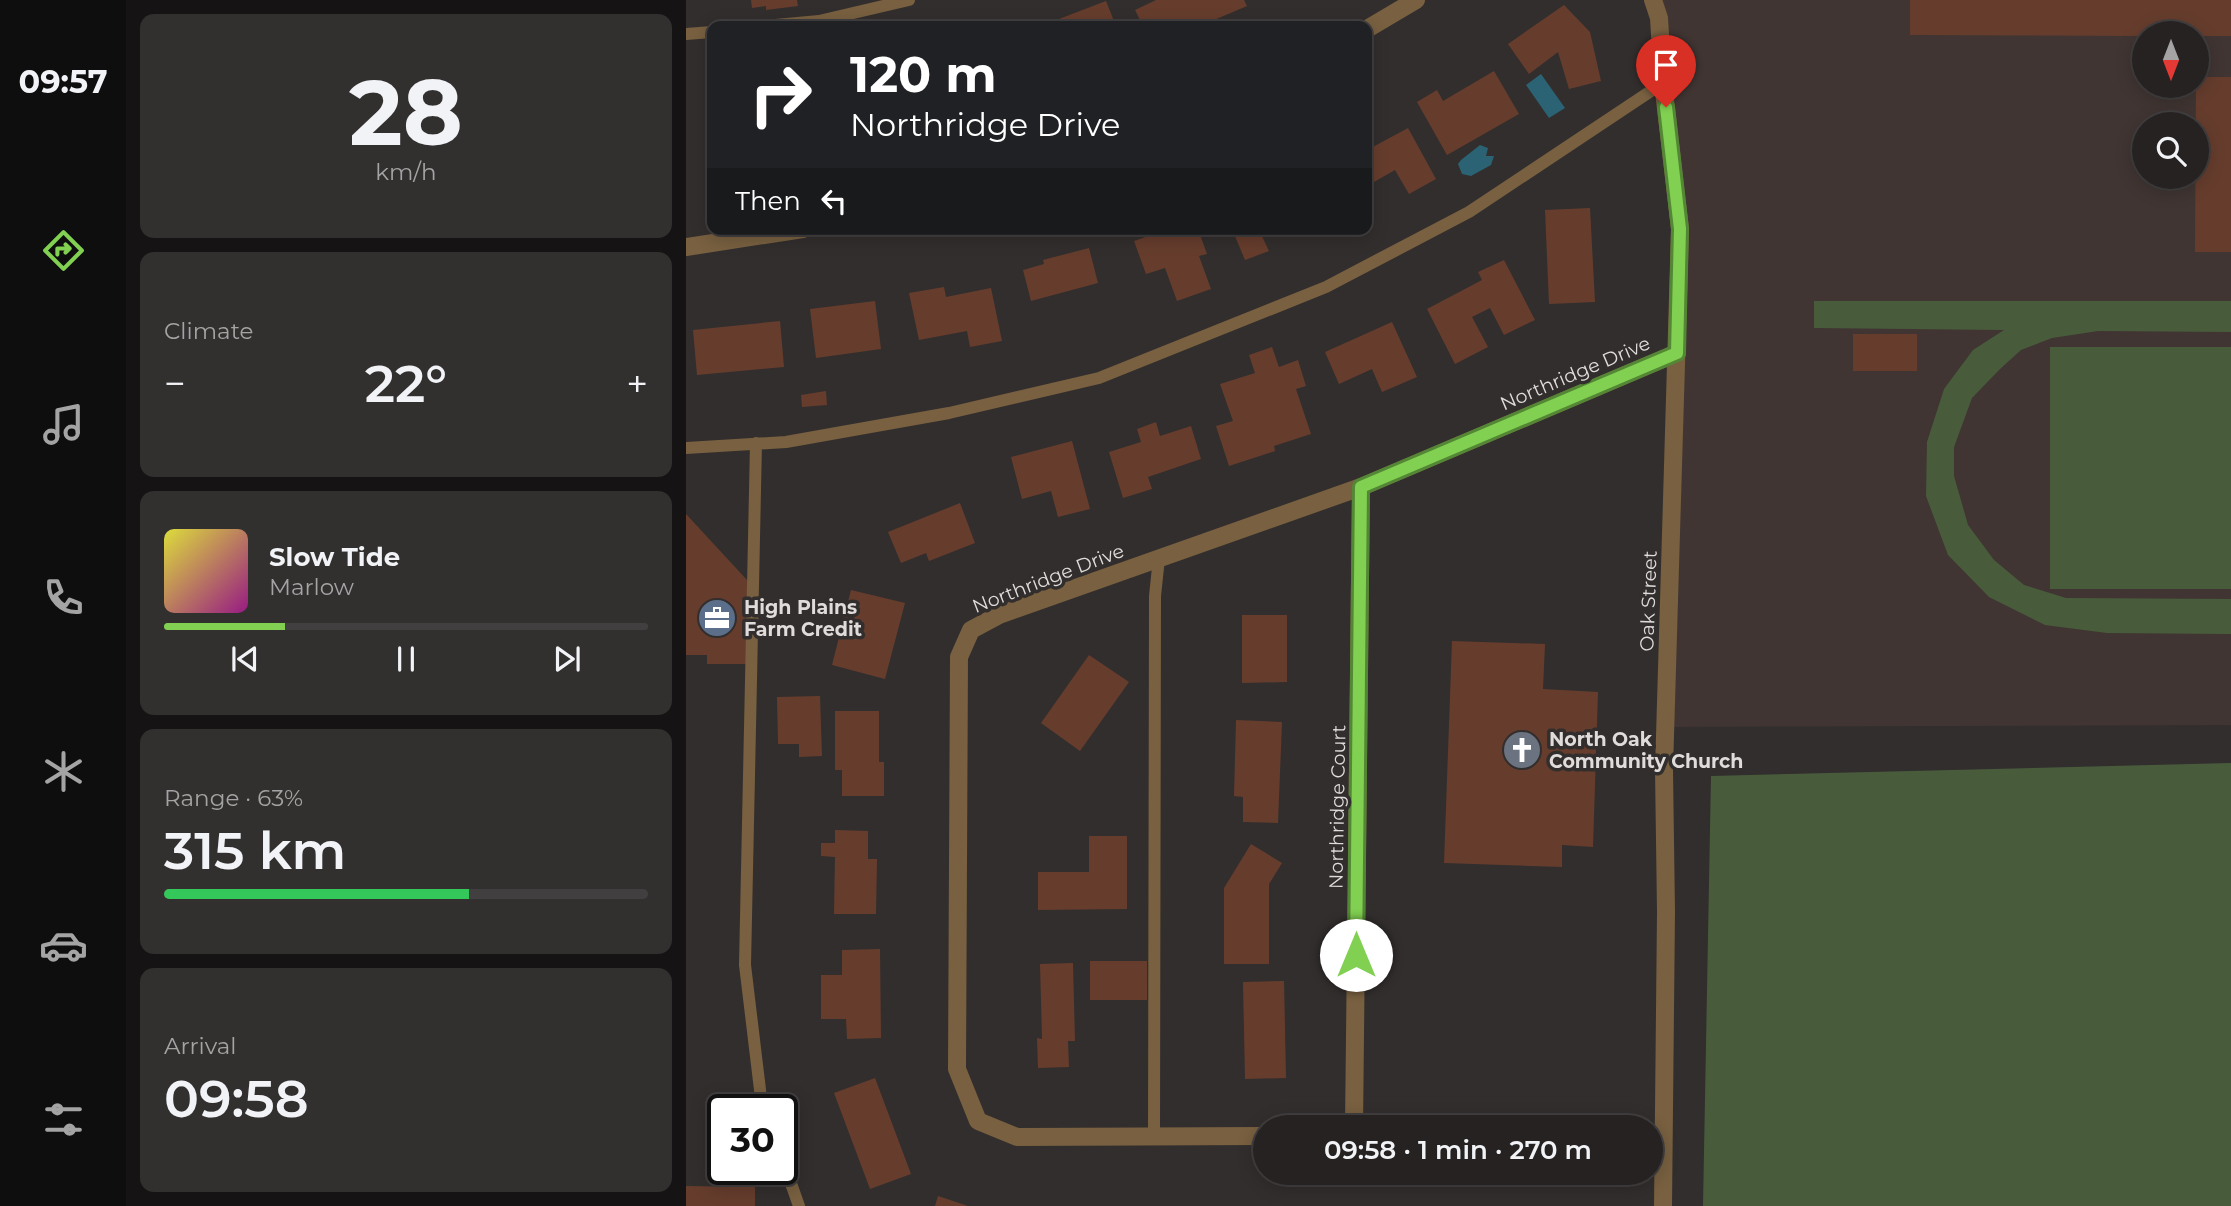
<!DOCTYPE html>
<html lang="en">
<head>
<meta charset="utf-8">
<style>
  body { margin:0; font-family:Montserrat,sans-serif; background:#322f2f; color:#f1f3f6; height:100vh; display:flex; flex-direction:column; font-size:26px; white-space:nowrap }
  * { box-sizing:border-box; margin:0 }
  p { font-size:23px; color:#a4a4a5 }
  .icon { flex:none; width:38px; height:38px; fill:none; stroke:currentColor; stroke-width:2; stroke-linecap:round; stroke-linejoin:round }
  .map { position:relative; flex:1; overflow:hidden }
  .panel { display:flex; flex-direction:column; gap:14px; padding:14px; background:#151313; width:560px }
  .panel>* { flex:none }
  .hud { position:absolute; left:21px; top:21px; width:665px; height:214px; border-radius:14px; box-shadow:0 4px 18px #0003,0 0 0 2px #423f40; background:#202124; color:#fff; overflow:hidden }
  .needle { width:46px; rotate:180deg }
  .tools { position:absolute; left:1446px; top:21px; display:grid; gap:14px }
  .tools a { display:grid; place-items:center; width:77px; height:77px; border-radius:50%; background:#262222; box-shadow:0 4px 18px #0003,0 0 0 2px #423f40; font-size:35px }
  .speed { position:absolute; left:21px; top:1094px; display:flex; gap:14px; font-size:35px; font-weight:700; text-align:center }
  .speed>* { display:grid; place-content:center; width:91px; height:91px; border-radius:50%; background:#262222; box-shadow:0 4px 18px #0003,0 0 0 2px #423f40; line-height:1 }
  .speed .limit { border:4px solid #111; border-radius:10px; background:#fff; color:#111 }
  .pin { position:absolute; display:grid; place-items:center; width:60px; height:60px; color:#fff; margin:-72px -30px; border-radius:50% 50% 50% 0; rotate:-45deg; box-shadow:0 0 7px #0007 }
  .pin .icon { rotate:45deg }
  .me { position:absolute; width:77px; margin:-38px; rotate:0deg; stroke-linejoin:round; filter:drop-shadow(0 0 5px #0008) }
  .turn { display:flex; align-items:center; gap:24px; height:147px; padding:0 28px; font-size:32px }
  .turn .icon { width:91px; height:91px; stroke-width:2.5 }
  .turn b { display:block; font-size:49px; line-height:60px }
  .then { display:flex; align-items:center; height:66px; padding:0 28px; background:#0003; gap:14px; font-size:26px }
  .big { font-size:52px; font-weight:600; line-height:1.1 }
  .panel .widget { flex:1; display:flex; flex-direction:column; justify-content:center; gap:10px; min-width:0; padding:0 24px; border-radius:14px; background:#322f2f }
  .panel .dial { align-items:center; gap:0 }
  .dial b { font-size:91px; line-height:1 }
  .song { display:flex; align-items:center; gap:21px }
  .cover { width:84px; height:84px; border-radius:10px; background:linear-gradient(135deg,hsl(60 70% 55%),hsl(310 70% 35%)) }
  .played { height:7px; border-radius:4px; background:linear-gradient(90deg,#81d051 25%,#423f40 25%) }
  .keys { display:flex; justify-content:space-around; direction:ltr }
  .heat { display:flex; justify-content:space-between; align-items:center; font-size:38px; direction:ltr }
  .charge { height:10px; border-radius:5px; background:linear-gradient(90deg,#34c759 63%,#423f40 0) }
  .trip { position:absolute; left:567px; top:1115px; width:410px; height:70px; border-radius:35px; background:#262222; box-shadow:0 4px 18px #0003,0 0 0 2px #423f40; font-weight:600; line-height:70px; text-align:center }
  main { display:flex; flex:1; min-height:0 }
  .tab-bar { display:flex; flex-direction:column; width:126px; justify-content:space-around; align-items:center; background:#0f0e0e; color:#a4a4a5 }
  .tab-bar .icon { width:49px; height:49px }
  .tab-bar .on { color:#81d051 }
  .tab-bar b { font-size:32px; color:#f1f3f6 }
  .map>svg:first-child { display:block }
  .built { fill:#403532; fill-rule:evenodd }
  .green { fill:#485c3c }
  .water { fill:#2b6374 }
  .building { fill:#663d2d }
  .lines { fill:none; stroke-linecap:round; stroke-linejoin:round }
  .lane { stroke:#786040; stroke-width:12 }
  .street { stroke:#786040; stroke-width:18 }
  .route-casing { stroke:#548735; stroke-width:18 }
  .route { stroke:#81d051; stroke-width:12 }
  .labels { text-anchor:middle; stroke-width:7; stroke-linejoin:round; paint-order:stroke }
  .street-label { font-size:19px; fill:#dfdcdb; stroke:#322e2d }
  .poi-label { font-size:19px; font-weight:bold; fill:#dfdcdb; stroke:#322e2d; text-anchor:start }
</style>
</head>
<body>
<main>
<nav class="tab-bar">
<b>09:57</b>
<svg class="icon on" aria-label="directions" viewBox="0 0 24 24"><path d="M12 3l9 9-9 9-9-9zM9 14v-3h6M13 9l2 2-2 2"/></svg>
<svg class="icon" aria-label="music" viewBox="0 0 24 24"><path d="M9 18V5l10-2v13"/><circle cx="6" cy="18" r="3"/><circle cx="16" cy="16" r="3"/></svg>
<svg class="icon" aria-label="phone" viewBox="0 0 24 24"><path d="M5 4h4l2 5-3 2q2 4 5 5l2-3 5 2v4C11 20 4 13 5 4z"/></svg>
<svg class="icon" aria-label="climate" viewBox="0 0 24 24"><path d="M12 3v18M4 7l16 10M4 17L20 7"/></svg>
<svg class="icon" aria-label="car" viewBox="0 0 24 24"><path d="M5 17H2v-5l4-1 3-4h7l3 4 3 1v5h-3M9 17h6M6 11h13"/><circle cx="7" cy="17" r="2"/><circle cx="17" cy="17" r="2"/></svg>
<svg class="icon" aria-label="filters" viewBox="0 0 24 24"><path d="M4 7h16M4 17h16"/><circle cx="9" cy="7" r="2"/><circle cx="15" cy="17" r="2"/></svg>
</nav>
<section class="panel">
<div class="widget dial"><b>28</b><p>km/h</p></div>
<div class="widget"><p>Climate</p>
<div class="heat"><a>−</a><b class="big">22°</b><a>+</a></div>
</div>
<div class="widget">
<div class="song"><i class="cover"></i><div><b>Slow Tide</b><p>Marlow</p></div></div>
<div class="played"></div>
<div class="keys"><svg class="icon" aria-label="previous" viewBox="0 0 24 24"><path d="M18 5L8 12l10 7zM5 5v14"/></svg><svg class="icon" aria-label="pause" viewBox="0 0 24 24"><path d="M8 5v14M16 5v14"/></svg><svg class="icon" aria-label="next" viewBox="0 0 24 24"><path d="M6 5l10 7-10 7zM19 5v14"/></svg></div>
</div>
<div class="widget"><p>Range · 63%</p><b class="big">315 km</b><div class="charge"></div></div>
<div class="widget"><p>Arrival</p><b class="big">09:58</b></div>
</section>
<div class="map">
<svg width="1545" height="1206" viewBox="0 0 1545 1206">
  <rect width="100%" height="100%" fill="#322e2d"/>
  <path class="built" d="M967,0H1545V725L979,727L994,229ZM1458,33H1510V86H1458ZM1458,124H1510V177H1458Z"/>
  <path class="green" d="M1128,301H1545V332L1412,331L1366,338L1335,350L1314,369L1286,398L1268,447V476L1282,525L1308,560L1338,585L1380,598L1545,599V634L1421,633L1359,625L1303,597L1262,555L1240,496L1241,442L1258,389L1287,350L1318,330L1128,328Z
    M1364,347H1545V589H1364Z
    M1545,763V1206H1017L1025,776Z"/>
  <path class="water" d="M855,74L879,108L863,118L840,85Z
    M794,145L802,148L800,156H808L805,165L785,176L776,174L772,164L775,160Z"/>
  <path class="building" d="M65,0H111L112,6L80,10V6L66,8Z
    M470,0H558L561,6L514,26H457L449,10Z
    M1224,0H1545V36H1510V33H1458V36L1224,35Z
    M420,1L430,26H367L365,22Z
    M878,5L904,32L915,81L883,89L872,52L843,74L822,44Z
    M221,19L222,26H191V25Z
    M808,71L833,114L761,155L731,102L751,90L757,101Z
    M1510,77H1545V252H1509Z
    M722,128L750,179L723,194L709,170L681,186V144L683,149Z
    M904,208L909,302L863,304L859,210Z
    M482,229H512L521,254L513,256L525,289L491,301L479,268L460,274L448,241Z
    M546,229H587L575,234L583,251L559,260Z
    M403,248L412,283L345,301L337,270L358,264L357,260Z
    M818,260L849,320L818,335L804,308L786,317L802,347L769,364L741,309L796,280L792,272Z
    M258,287L260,297L305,288L316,341L284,347L281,331L233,340L223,293Z
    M189,301L195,349L130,358L124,309Z
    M94,321L98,367L11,375L7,330Z
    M706,322L731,377L696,392L686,369L653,384L639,352Z
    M1167,334H1231V371H1167Z
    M586,347L593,367L612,360L620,386L610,389L625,434L588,446L589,451L543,466L530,426L547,421L534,384L569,373L563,355Z
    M140,391L141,405L116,407L115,395Z
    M470,422L474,436L505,426L515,459L462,477L466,489L437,498L423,452L455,442L451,429Z
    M386,441L404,509L372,517L365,491L336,499L325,457Z
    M274,503L289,543L243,561L240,553L215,563L202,532Z
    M0,514L61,580V664H21V655H0Z
    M165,590L219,603L199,679L146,665Z
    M556,615H601V682L556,683Z
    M766,641L859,644L857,689L912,692L907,847L876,845V867L758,863Z
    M403,655L443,682L394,751L355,723Z
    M134,696L136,756L113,757V744H92L91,697Z
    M149,711H193V762H198V796H156V770H149Z
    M550,720L596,722L592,823L557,822V797L548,796Z
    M149,830L182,831V859H191L190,914H148L149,857L135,856V843H149Z
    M403,836H441V909L352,910V872H403Z
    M565,844L596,863L583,884V964H538V888Z
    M194,949L195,1038L161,1039L160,1019H135V975H156V950Z
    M404,961H461V1000H404Z
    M387,963L389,1041H382L383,1067L352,1068L351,1038L356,1039L354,964Z
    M598,981L600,1078L559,1079L557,982Z
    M189,1078L225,1174L184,1189L148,1093Z
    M0,1186L69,1187V1206H0Z
    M252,1196L282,1206H249Z"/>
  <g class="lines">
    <path class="lane" d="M79,26L133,21L223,0
      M0,34L26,32
      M70,443L59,965L75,1098L79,1110
      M0,448L100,442L263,413L413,378L640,287L783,212L977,83
      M468,1136L469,596L473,558
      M96,1158L113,1206"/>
    <path class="street" d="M967,0L973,18L977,83L994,229L978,770L980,912L977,1206
      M681,29L730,0
      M0,247L117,229
      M668,1127L675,487
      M579,1136L331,1137L292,1121L271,1069L273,657L285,630L313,615L675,487L991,353"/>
  </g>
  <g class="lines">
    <defs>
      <path id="route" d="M670,955L675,487L991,353L994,229L980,107"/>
    </defs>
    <use href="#route" class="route-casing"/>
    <use href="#route" class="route"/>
  </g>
  <defs>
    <symbol id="office-disc" viewBox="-11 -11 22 22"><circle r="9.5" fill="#5c6f8a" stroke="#322e2d"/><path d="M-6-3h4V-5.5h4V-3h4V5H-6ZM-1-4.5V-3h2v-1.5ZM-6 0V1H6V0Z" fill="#fff"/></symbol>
    <symbol id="church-disc" viewBox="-11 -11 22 22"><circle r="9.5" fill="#6b7280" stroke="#322e2d"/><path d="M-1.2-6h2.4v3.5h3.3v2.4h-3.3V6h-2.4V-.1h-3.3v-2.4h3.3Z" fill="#fff"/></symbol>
  </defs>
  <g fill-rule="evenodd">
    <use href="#office-disc" x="9" y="596" width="44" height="44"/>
    <use href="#church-disc" x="814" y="728" width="44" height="44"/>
  </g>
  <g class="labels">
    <g class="street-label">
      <text transform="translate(889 373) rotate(-23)" y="7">Northridge Drive</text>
      <text transform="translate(362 578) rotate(-21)" y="7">Northridge Drive</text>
      <text transform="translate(962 601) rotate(-88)" y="7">Oak Street</text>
      <text transform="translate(651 807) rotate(-89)" y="7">Northridge Court</text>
    </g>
    <g class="poi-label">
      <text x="58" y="614">High Plains<tspan x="58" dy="22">Farm Credit</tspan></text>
      <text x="863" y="746">North Oak<tspan x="863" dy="22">Community Church</tspan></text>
    </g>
  </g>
</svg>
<div class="tools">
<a><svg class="needle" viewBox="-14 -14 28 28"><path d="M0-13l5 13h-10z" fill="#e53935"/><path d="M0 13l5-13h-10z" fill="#a4a4a5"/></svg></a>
<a><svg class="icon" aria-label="search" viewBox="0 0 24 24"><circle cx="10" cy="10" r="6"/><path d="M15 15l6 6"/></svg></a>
</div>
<div class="speed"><div class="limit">30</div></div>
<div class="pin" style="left:980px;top:107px;background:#d93025"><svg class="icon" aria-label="arrive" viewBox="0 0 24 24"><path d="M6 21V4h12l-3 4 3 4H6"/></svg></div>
<svg class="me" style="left:670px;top:955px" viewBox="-20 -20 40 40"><circle r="19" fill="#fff"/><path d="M0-13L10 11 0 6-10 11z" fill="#81d051"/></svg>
<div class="trip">09:58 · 1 min · 270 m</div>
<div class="hud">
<div class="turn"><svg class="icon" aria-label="right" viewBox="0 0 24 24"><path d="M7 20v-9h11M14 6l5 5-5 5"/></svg><div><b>120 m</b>Northridge Drive</div></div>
<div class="then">Then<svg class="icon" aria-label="left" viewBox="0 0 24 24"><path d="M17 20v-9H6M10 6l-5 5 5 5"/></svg></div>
</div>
</div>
</main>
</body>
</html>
